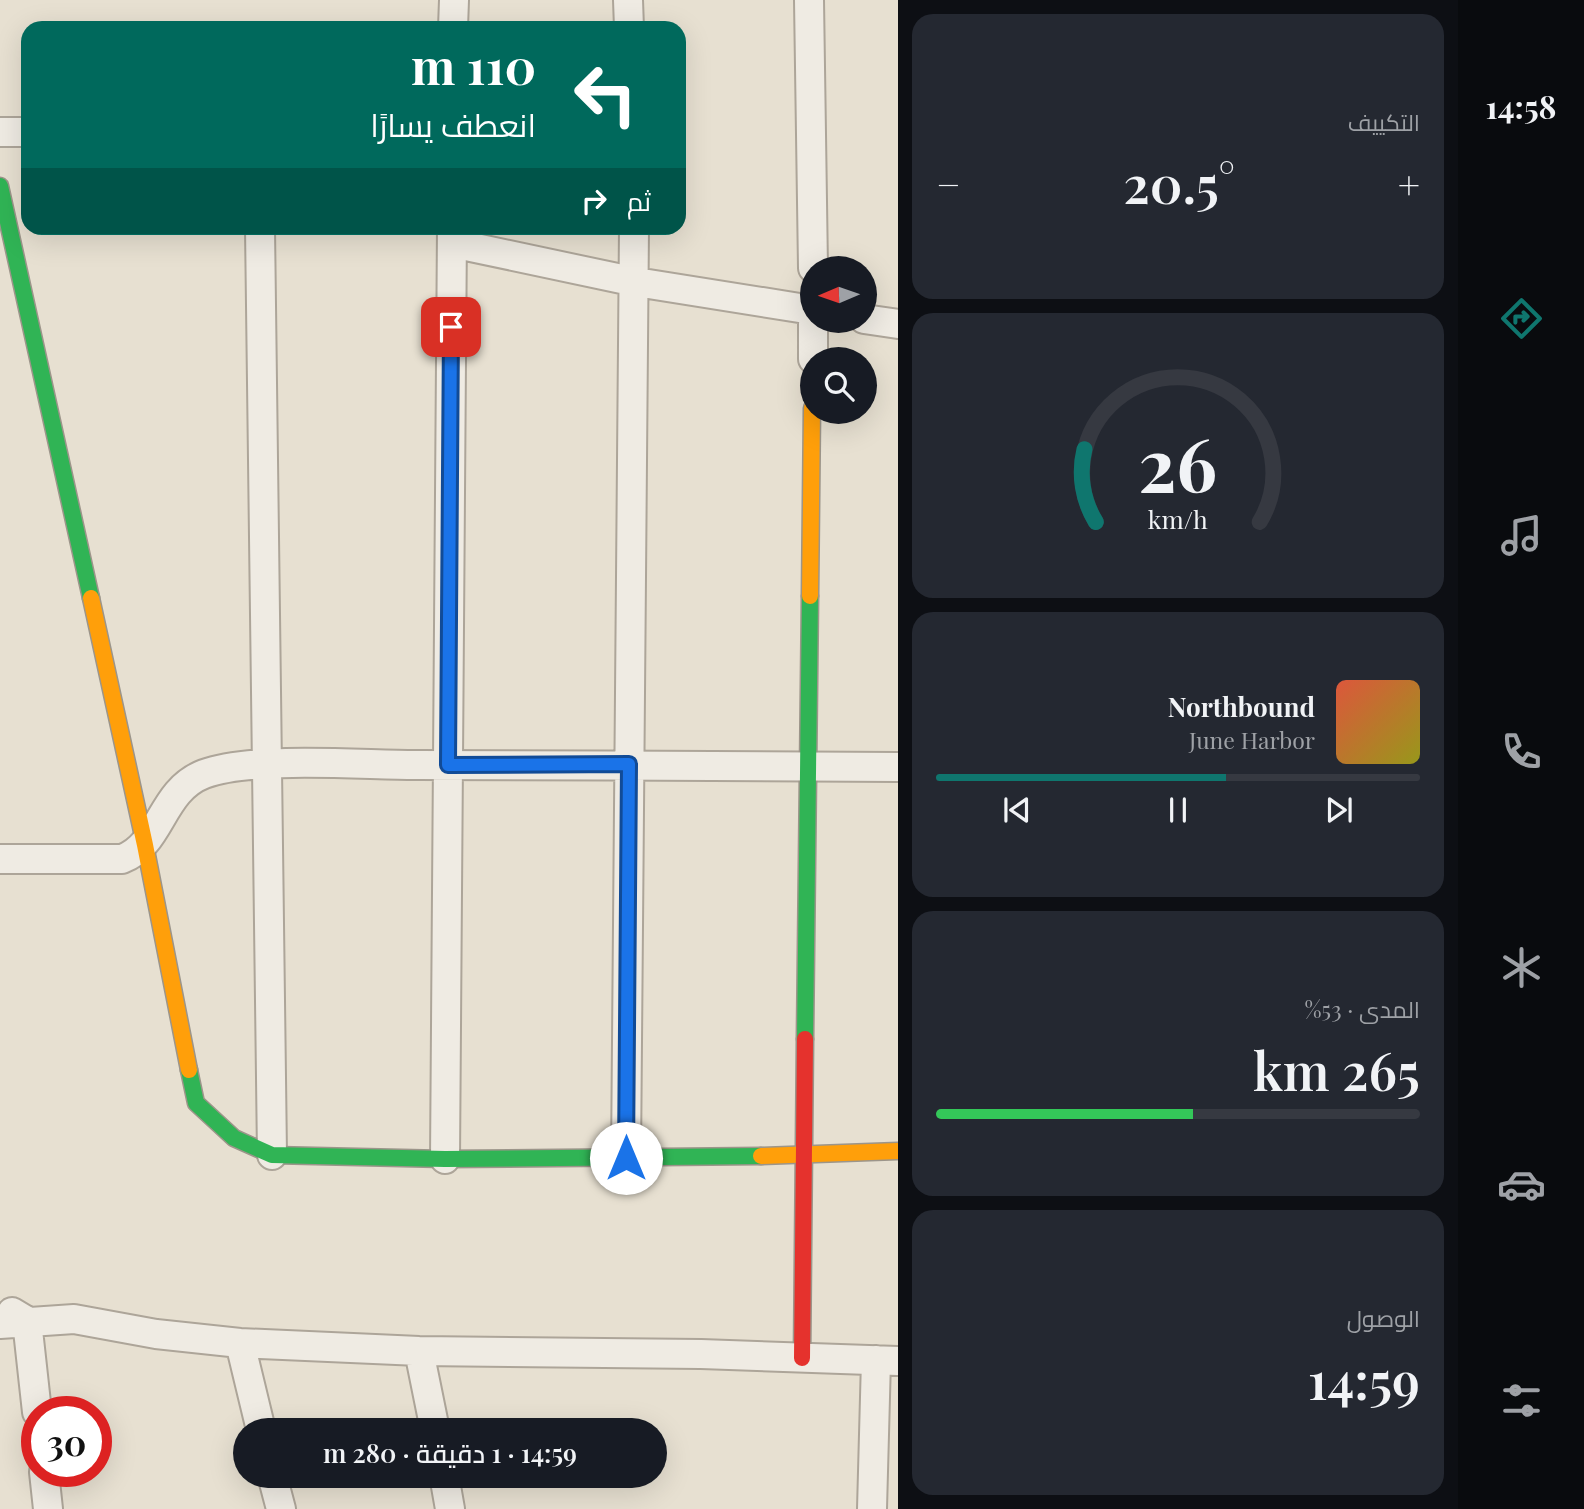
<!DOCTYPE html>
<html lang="ar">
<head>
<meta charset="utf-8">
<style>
  body { margin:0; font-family:"Playfair Display",Cairo,serif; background:#242831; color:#f1f3f6; direction:rtl; height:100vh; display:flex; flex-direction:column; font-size:26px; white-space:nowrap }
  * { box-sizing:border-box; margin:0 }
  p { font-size:23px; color:#9ea1a6 }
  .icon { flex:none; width:38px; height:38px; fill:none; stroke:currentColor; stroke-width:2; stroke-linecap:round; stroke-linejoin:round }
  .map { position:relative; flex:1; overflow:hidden; direction:ltr }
  .panel { display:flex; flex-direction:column; gap:14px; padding:14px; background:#0d0f14; width:560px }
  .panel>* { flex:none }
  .hud { position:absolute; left:21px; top:21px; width:665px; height:214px; border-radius:21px; box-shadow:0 7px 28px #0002; direction:rtl; background:#00695c; color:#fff; overflow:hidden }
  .needle { width:46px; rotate:268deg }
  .controls { position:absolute; left:800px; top:256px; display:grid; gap:14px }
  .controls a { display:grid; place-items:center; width:77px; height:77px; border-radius:50%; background:#171b24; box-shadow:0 7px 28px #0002; font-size:35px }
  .speed { position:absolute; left:21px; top:1396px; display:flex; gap:14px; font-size:35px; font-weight:700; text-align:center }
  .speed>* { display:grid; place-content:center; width:91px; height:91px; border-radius:50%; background:#171b24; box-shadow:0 7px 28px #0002; line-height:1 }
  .speed .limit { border:10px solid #d22; background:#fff; color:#111 }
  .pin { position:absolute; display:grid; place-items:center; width:60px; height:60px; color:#fff; margin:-30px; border-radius:14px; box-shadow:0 4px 10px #0006 }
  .me { position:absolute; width:77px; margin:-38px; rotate:0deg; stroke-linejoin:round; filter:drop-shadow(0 0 5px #0008) }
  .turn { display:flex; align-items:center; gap:24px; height:147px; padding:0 35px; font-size:32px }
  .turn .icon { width:91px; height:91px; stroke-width:2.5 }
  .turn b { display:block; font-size:49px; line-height:60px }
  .then { display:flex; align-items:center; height:66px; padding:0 35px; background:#0003; gap:14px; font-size:26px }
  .big { font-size:52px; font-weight:600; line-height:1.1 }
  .panel .card { flex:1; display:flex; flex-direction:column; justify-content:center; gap:10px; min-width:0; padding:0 24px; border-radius:21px; background:#242831 }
  .panel .dial { align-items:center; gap:0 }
  .dial svg { height:182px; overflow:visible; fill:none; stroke:#363941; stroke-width:7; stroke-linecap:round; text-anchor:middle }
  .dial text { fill:#f1f3f6; stroke:none }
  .song { display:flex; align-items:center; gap:21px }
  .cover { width:84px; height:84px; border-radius:10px; background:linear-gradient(135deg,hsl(10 70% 55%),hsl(60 70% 35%)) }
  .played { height:7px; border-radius:4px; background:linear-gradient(90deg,#0f766e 60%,#363941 60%) }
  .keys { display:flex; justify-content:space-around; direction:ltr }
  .heat { display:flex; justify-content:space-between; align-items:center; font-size:38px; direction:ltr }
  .charge { height:10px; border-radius:5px; background:linear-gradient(90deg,#34c759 53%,#363941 0) }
  .trip { position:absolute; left:233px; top:1418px; width:434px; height:70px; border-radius:35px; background:#171b24; box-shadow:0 7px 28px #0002; font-weight:600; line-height:70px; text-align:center; direction:rtl }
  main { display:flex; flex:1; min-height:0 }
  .tab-bar { display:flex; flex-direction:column; width:126px; justify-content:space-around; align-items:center; background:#090b0e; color:#9ea1a6 }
  .tab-bar .icon { width:49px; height:49px }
  .tab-bar .on { color:#0f766e }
  .tab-bar b { font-size:32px; color:#f1f3f6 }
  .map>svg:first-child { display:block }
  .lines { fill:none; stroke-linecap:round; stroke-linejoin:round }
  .street-casing { stroke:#ada599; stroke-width:32 }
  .fast-casing { stroke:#9c958a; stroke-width:19 }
  .slow-casing { stroke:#9c958a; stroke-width:19 }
  .jam-casing { stroke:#9c958a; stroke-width:19 }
  .street { stroke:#efebe3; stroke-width:28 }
  .fast { stroke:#30b455; stroke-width:16 }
  .slow { stroke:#ff9f0a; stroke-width:16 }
  .jam { stroke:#e5322d; stroke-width:16 }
  .route-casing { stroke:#114b97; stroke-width:18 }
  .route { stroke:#1a73e8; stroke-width:12 }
</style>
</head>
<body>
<main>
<nav class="tab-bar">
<b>14:58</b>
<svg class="icon on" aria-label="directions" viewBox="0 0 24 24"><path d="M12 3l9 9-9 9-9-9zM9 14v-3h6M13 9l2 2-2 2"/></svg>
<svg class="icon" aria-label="music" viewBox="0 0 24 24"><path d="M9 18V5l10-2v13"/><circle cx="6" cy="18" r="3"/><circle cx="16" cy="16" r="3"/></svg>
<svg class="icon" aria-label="phone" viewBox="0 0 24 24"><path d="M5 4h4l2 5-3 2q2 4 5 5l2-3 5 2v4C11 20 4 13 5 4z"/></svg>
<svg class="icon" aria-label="climate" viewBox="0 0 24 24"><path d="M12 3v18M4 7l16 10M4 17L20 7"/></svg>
<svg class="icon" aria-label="car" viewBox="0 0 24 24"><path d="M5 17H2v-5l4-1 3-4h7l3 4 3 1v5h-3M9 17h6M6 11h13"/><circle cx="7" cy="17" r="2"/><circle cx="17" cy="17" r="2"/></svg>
<svg class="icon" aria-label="filters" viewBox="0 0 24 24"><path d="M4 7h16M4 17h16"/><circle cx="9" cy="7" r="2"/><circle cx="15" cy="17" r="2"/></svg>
</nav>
<section class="panel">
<div class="card"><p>التكييف</p>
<div class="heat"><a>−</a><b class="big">20.5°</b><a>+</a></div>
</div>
<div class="card dial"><svg viewBox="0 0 100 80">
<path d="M14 69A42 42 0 1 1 86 69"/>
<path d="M14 69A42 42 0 0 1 9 37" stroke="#0f766e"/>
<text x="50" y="56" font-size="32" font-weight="700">26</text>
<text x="50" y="72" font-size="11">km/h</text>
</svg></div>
<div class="card">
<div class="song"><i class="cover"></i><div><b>Northbound</b><p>June Harbor</p></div></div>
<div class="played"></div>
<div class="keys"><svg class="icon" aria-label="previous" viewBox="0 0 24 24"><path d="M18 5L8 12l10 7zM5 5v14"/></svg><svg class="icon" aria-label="pause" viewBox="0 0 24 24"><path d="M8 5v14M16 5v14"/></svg><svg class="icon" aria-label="next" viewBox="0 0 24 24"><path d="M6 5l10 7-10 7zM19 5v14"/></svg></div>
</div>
<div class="card"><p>المدى · 53%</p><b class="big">265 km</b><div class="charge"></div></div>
<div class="card"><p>الوصول</p><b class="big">14:59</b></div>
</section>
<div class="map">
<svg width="898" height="1509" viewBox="0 0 898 1509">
  <rect width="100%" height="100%" fill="#e7e0d1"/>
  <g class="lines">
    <defs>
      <path id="street" d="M628,0L629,28
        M809,0L813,268
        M453,28L454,0
        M0,132H28
        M260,228L272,1155
        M452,243L636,282L812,310
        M864,319L898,324
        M813,359V320
        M0,859H122C162,844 160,791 204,774C253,756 360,765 415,765C576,766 737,765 898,767
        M626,1158L634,228
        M445,1159L452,228
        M12,1312L27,1321L37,1412
        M0,1324L74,1319L156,1334L240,1343L419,1351L701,1354L898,1361
        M240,1343L261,1430
        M419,1351L435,1430
        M44,1472L48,1509
        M272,1475L281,1509
        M444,1475L450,1509
        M872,1509L876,1360"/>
      <path id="fast" d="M0,186L91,598
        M805,1039L810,596
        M189,1070L196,1103L234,1138L272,1155L445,1159L761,1156"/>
      <path id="slow" d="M810,596L812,408
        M91,598L145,845L189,1070
        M761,1156L898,1151"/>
      <path id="jam" d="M802,1358L805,1039"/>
    </defs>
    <use href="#street" class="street-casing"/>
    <use href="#fast" class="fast-casing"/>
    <use href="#slow" class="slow-casing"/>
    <use href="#jam" class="jam-casing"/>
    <use href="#street" class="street"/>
    <use href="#fast" class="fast"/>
    <use href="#slow" class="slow"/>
    <use href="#jam" class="jam"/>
  </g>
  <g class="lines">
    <defs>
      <path id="route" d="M451,327L448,765L629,764L626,1158"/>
    </defs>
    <use href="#route" class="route-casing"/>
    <use href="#route" class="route"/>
  </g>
</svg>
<div class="controls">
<a><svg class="needle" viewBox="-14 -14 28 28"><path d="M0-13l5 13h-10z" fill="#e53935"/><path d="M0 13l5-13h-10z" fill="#9ea1a6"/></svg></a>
<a><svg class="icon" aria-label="search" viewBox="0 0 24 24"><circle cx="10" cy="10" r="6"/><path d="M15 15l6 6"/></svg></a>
</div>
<div class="speed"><div class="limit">30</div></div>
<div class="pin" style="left:451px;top:327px;background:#d93025"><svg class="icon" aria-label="arrive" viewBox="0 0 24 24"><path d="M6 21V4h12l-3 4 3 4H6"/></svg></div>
<svg class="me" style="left:626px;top:1158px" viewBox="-20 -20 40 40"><circle r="19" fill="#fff"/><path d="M0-13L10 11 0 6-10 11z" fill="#1a73e8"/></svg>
<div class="trip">14:59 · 1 دقيقة · 280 m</div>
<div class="hud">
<div class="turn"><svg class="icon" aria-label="left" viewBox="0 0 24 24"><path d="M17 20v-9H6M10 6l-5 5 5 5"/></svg><div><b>110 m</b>انعطف يسارًا</div></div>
<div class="then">ثم<svg class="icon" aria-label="right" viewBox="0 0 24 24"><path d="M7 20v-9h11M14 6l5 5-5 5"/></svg></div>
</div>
</div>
</main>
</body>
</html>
